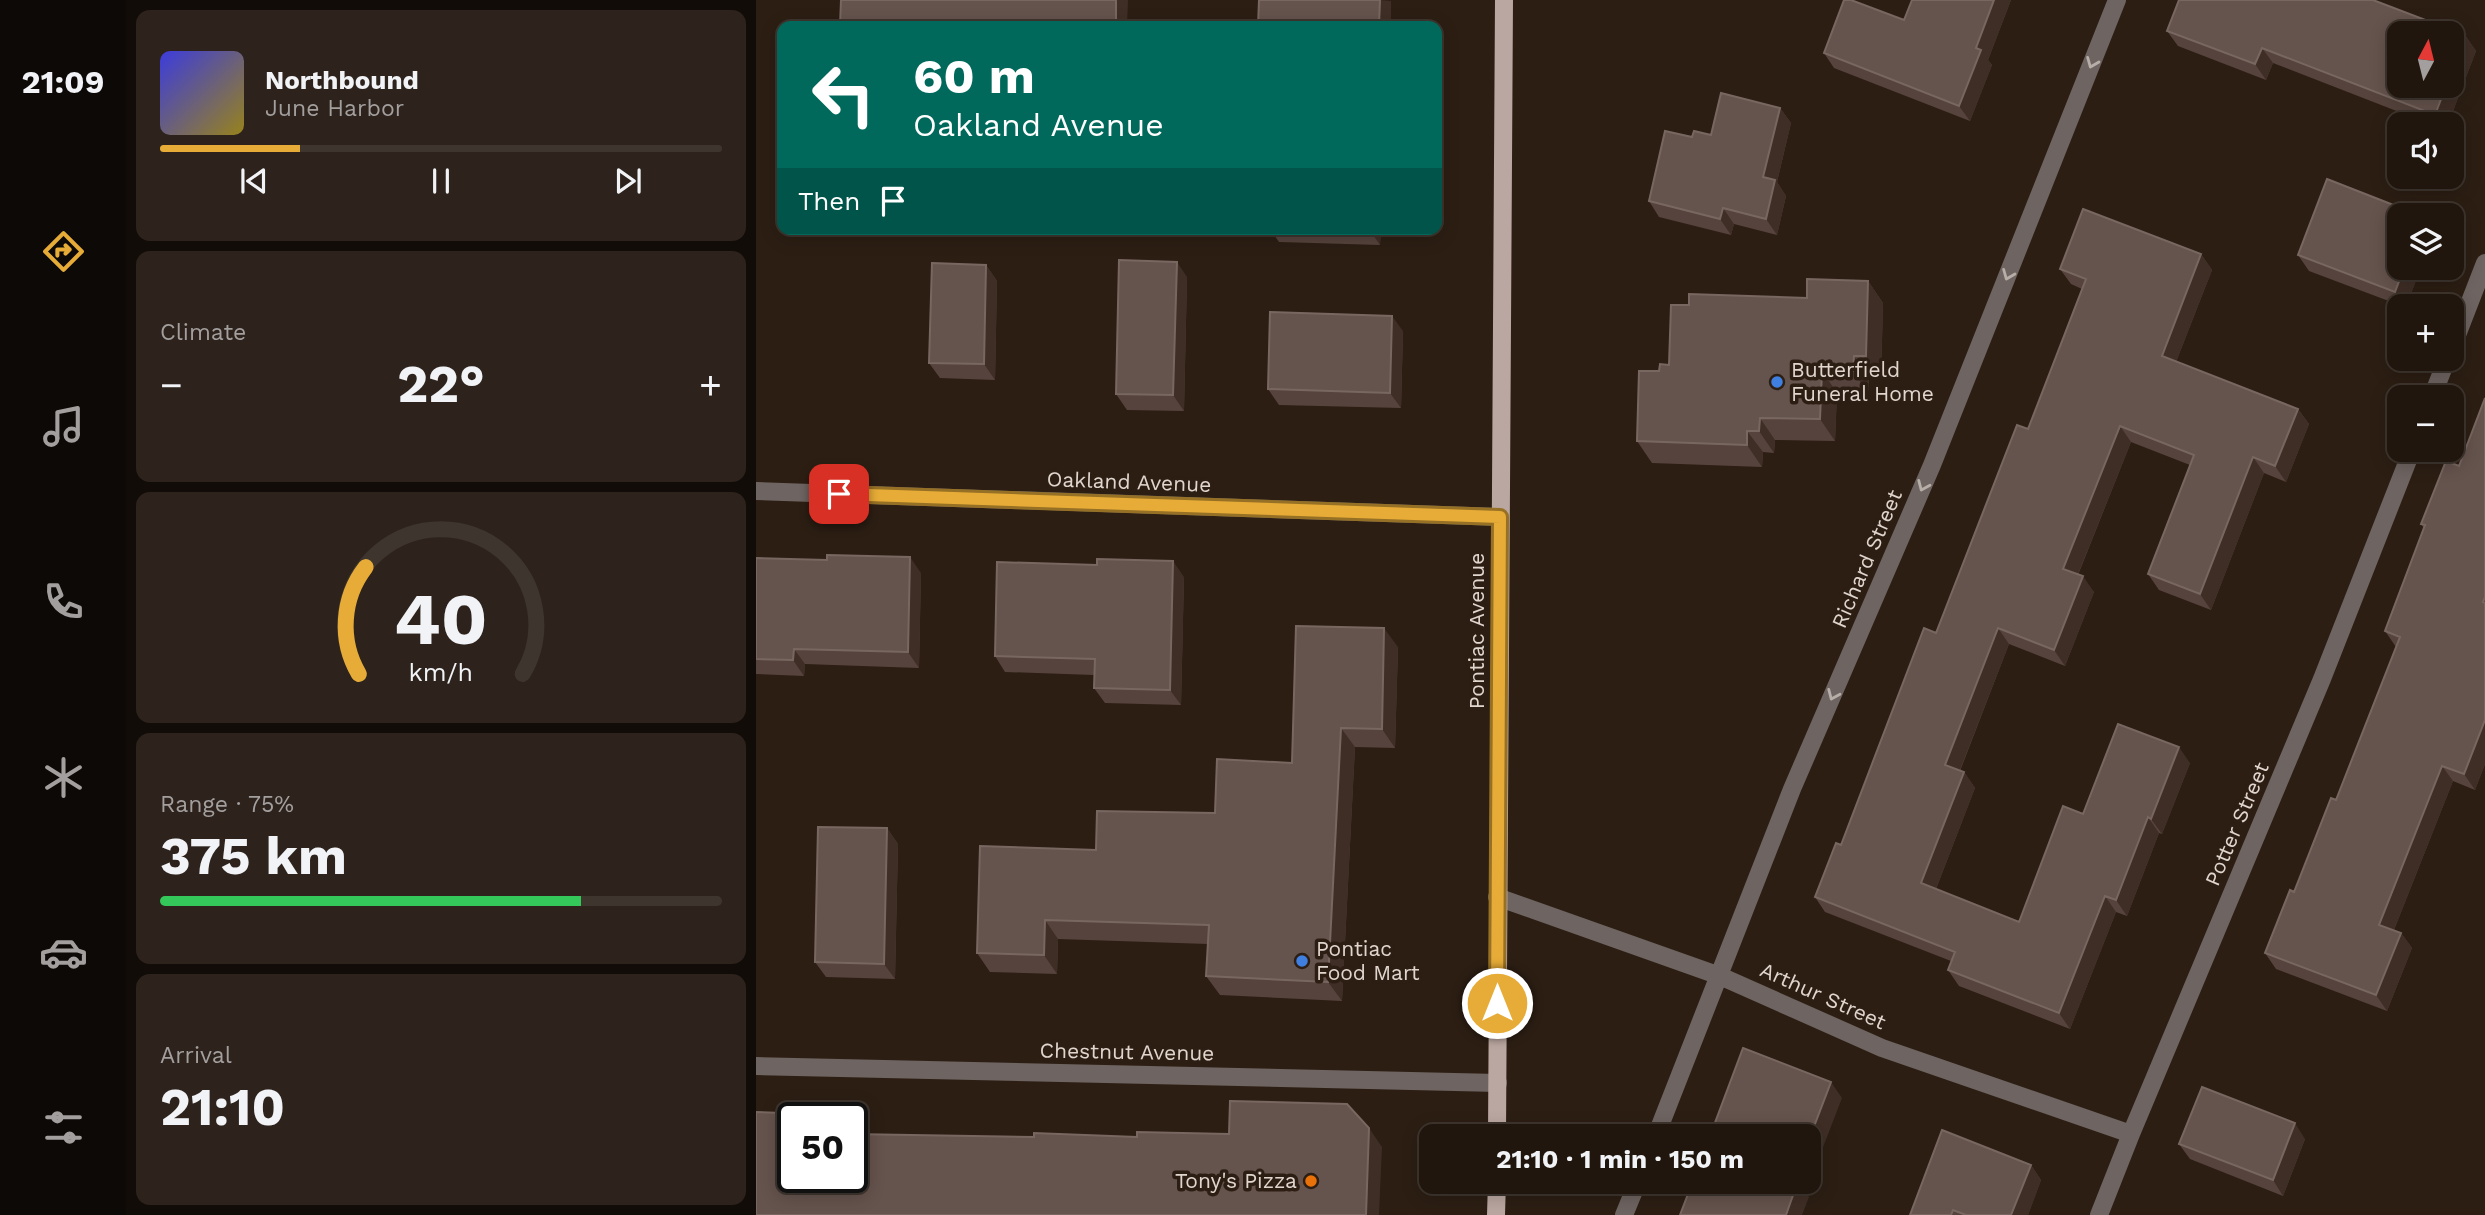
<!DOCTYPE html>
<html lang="en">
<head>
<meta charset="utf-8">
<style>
  body { margin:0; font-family:"Work Sans",sans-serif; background:#2d231c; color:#f1f3f6; height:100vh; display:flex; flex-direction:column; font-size:26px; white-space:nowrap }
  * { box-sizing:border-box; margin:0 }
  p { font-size:23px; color:#a29f9e }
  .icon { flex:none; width:38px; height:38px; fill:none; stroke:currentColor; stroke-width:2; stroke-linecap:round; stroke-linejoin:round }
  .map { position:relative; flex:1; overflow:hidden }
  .panel { display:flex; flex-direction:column; gap:10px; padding:10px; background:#120c08; width:630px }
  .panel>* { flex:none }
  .guide { position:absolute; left:21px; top:21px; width:665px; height:214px; border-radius:14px; box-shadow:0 4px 18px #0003,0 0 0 2px #3e352e; background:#00695c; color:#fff; overflow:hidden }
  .needle { width:46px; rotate:7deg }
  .fabs { position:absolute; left:1631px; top:21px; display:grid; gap:14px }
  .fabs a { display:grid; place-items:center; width:77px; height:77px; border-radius:14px; background:#21160e; box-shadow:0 4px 18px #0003,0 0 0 2px #3e352e; font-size:35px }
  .speed { position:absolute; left:21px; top:1102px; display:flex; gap:14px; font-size:35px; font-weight:700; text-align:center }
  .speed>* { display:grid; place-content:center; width:91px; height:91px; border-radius:50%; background:#21160e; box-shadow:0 4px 18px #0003,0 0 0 2px #3e352e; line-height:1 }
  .speed .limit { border:4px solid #111; border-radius:10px; background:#fff; color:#111 }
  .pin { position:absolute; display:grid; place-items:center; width:60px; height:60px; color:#fff; margin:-30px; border-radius:14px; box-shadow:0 4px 10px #0006 }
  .me { position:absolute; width:77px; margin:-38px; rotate:0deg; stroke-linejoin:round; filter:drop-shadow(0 0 5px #0008) }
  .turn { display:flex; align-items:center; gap:24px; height:147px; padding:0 21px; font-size:32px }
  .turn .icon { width:91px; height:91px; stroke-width:2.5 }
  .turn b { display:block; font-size:49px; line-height:60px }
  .then { display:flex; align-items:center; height:66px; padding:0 21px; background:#0003; gap:14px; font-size:26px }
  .big { font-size:52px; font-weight:700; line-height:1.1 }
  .panel .widget { flex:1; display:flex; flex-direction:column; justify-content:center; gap:10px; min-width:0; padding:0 24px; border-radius:14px; background:#2d231c }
  .panel .dial { align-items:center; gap:0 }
  .dial svg { height:182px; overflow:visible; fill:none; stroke:#3e352e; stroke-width:7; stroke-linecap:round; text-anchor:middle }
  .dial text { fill:#f1f3f6; stroke:none }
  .song { display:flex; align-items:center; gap:21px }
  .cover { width:84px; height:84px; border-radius:10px; background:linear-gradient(135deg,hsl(240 70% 55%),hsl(50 70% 35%)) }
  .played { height:7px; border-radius:4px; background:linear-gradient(90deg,#e7ac37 25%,#3e352e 25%) }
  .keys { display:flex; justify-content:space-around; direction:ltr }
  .heat { display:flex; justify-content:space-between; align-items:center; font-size:38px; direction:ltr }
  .charge { height:10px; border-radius:5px; background:linear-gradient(90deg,#34c759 75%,#3e352e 0) }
  .trip { position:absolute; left:663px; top:1124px; width:402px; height:70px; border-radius:14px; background:#21160e; box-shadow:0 4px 18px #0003,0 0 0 2px #3e352e; font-weight:700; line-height:70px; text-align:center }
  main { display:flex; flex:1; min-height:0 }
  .tabs { display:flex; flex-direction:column; width:126px; justify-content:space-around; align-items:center; background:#0d0906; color:#a29f9e }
  .tabs .icon { width:49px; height:49px }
  .tabs .active { color:#e7ac37 }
  .tabs b { font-size:32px; color:#f1f3f6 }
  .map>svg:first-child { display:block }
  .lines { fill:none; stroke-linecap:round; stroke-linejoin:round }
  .minor { stroke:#6e6461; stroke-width:18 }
  .major { stroke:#bba7a1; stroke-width:18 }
  .wall { fill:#56433d }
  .shaded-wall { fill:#3f2e26 }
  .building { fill:#65534d; stroke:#786761; stroke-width:2 }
  .oneway { stroke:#b8aea8 }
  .route-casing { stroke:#967024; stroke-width:18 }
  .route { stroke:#e7ac37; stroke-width:12 }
  .shop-dot { fill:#3f7fe0; stroke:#2c1e13; stroke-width:2.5 }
  .food-dot { fill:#e8710a; stroke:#2c1e13; stroke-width:2.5 }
  .labels { text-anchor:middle; stroke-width:7; stroke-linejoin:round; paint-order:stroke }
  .poi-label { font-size:21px; fill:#e0d6ce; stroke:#2c1e13; text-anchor:start }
  .street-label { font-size:21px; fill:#e0d6ce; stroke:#2c1e13 }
</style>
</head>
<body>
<main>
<nav class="tabs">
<b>21:09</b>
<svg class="icon active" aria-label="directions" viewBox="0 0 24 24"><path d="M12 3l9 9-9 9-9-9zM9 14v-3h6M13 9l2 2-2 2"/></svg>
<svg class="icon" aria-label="music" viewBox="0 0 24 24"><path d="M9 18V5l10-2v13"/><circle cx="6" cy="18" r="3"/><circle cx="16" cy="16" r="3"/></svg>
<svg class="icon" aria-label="phone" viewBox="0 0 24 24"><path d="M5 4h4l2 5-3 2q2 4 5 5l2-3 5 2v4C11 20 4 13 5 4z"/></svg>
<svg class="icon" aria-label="climate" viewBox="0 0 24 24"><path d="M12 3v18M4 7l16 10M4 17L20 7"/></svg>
<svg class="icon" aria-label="car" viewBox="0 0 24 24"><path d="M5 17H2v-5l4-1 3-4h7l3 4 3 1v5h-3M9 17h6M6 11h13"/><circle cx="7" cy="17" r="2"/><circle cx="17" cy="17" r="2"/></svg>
<svg class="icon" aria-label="filters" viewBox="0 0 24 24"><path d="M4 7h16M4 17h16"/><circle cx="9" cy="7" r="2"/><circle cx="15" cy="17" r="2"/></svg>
</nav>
<section class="panel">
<div class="widget">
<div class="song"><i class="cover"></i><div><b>Northbound</b><p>June Harbor</p></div></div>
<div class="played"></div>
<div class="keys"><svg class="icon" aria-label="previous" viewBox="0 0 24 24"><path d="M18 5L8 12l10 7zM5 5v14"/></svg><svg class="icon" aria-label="pause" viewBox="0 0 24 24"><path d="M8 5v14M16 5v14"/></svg><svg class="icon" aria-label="next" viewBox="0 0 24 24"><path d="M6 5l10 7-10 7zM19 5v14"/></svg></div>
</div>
<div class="widget"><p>Climate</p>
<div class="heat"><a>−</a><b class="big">22°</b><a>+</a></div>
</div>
<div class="widget dial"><svg viewBox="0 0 100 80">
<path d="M14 69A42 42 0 1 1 86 69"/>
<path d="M14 69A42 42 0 0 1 17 22" stroke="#e7ac37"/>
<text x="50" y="56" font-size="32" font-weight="700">40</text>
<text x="50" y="72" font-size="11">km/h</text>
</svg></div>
<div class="widget"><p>Range · 75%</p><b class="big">375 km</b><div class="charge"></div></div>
<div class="widget"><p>Arrival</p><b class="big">21:10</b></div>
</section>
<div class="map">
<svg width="1729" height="1215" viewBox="0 0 1729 1215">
  <rect width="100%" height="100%" fill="#2c1e13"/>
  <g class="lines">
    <path class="minor" d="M1696,348L1729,263
      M1676,397L1691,359
      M0,491L744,517
      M741,897L964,976L1126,1048L1375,1134
      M0,1066L742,1083
      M900,1136L1036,789L1176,465L1361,0
      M868,1215L882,1181
      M1343,1215L1375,1134L1566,679L1656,450"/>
    <path class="major" d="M741,1136L748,0
      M740,1215L741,1181"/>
  </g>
  <path class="wall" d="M1156,0H1255L1232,60L1236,65L1214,121L1078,68L1068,53L1148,20Z
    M1411,31L1709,35L1720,51L1692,124H1674L1517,63L1510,80L1422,46Z
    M1024,108L1035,123L1021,182L1030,196L1021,235L978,224L975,235L903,217L893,201L955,135Z
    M514,229H625L624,245L523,242Z
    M1445,254L1456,270L1420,362L1542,409L1553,424L1530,482L1508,473L1455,610L1403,590L1392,574L1434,465L1375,442L1322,575L1338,592L1309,666L1253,644L1204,771L1208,772L1219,788L1180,889L1263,922L1327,814L1434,763L1406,834L1403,833L1371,916L1360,912L1314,1029L1203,986L1192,970L1195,961L1069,912L1059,897L1085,845L1272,429L1326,289L1315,284L1304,269Z
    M1542,255L1665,268L1650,306H1646L1553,271Z
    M230,265L241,281L239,380L184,378L173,363Z
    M431,277L428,411L371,410L360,394Z
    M1112,281L1127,303L1125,378H1113L1112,393H1081L1079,441L1019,440L1018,453L1007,452L1006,467L896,463L881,441L903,371L913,365L933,305L1051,298Z
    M647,331L645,408L523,405L512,389Z
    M1729,398V764L1719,790L1697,781L1638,930L1645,933L1656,948L1631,1011L1520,969L1509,953L1580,800L1640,647L1629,631L1668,528L1665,524L1703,466Z
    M0,558L165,573L163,668L49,664L48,676L0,674Z
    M428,577L425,705L349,703L338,688V675L249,672L239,656Z
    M642,647L639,748L599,747L586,1001L464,995L450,976L452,944L302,939L301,974L234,972L221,953L340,850L459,813L536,763Z
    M131,828L142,844L139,979L70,977L59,962Z
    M1549,1139L1527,1196L1434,1159L1423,1144Z
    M1275,1165L1285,1180L1272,1215H1154Z"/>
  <path class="shaded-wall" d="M360,0H372L371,26H360Z
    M624,0L635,1V26H623Z
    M1238,0H1255L1232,60L1236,65L1214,121L1203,106L1220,48Z
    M1709,35L1720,51L1692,124H1686L1679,115L1690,86H1696V70Z
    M1506,48L1517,63L1510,80L1499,64Z
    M1024,108L1035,123L1021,182L1030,196L1021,235L1010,219L1007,177Z
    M967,208L978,224L975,235L964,219Z
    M613,229H625L624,245Z
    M1445,254L1456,270L1416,372L1406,356Z
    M421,262L431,277L428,411L417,395Z
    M230,265L241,281L239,380L228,364Z
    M1648,268H1665L1650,306H1649L1639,292Z
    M1112,281L1127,303L1125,378L1110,356Z
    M636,316L647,331L645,408L634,393Z
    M1098,356L1113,378L1112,393L1097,371Z
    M1066,371L1081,393L1079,441L1064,419Z
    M1542,409L1553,424L1530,482L1519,466Z
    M1004,418L1019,440L1018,453L1003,431Z
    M1364,426L1375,442L1318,584L1307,569Z
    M991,431L1007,452L1006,467L991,445Z
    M1497,457L1508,473L1455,610L1444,594Z
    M154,557L165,573L163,668L152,652Z
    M417,561L428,577L425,705L414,690Z
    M1327,576L1338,592L1309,666L1298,650Z
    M628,628L642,647L639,748L626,729Z
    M1242,628L1253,644L1200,780L1189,765Z
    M38,649L49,664L48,676L37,660Z
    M1729,720V764L1719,790L1708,774Z
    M585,728L599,747L586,1001L572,982Z
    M1423,747L1434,763L1406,834L1395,819Z
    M1686,766L1697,781L1634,940L1623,925Z
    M1208,772L1219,788L1176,899L1165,883Z
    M1392,817L1403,833L1371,916L1360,900Z
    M131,828L142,844L139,979L128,964Z
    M1349,896L1360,912L1314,1029L1303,1013Z
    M289,920L302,939L301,974L288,955Z
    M1645,933L1656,948L1631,1011L1620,995Z
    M1075,1082L1086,1098L1054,1181V1137Z
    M1539,1123L1549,1139L1527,1196L1517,1180Z
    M613,1128L626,1147L623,1215H610Z
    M1275,1165L1285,1180L1272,1215H1255Z
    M1038,1181H1053L1049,1191L1053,1197L1046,1215H1030Z"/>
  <path class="building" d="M85,0H360V26H84Z
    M503,0H624L623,26H502Z
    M1088,0H1095L1148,20L1156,0H1238L1220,48L1225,50L1203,106L1068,53Z
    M1423,0H1617L1709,35L1696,70V33H1643V86H1690L1679,115L1506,48L1499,64L1411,31Z
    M965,93L1024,108L1007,177L1019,180L1010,219L967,208L964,219L893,201L909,131L936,137L938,131L955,135Z
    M1571,179L1663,215H1643V268H1648L1639,292L1542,255Z
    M1327,209L1445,254L1406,356L1542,409L1519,466L1497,457L1444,594L1392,574L1438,455L1364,426L1307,569L1327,576L1298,650L1242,628L1189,765L1208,772L1165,883L1263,922L1307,806L1327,814L1362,724L1423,747L1395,819L1392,817L1360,900L1349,896L1303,1013L1192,970L1199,952L1059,897L1080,843L1085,845L1168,628L1180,633L1261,425L1272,429L1330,279L1304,269Z
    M363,260L421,262L417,395L360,394Z
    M176,263L230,265L228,364L173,363Z
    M1051,279L1112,281L1110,356H1098L1097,371H1066L1064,419L1004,418L1003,431H991V445L881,441L883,371H903L904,364L913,365L915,305H933V294L1051,298Z
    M514,312L636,316L634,393L512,389Z
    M1729,398V597L1727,602L1729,603V720L1708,774L1686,766L1623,925L1645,933L1620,995L1509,953L1534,890L1538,892L1575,798L1580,800L1644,637L1629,631L1669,525L1665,524L1690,461L1703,466Z
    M71,555L154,557L152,652L38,649L37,660L0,659V558L71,560Z
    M341,559L417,561L414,690L338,688L339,659L239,656L241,562L341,565Z
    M540,626L628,628L626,729L585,728L572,982L450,976L453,925L289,920L288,955L221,953L224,846L340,850L341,811L459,813L461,759L536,763Z
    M62,827L131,828L128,964L59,962Z
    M987,1048L1075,1082L1054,1137V1136H954Z
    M1446,1087L1539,1123L1517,1180L1423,1144Z
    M474,1101L591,1104L613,1128L610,1215H0V1112L55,1114L54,1118H37V1178H96V1134L278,1137V1133L381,1137V1132L473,1134Z
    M1186,1130L1275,1165L1255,1215H1210L1197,1210L1195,1215H1154Z
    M937,1181H1042L1030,1215H924Z"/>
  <defs><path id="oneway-chevron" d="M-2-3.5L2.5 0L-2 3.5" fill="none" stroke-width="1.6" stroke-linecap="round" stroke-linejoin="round" transform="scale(1.75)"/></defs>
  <g class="oneway">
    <use href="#oneway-chevron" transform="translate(1336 63) rotate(112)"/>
    <use href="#oneway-chevron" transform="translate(1252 275) rotate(112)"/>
    <use href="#oneway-chevron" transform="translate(1167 486) rotate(113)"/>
    <use href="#oneway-chevron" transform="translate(1077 695) rotate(113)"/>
  </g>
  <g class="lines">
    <defs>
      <path id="route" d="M83,494L744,517L741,1003"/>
    </defs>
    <use href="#route" class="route-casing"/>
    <use href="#route" class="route"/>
  </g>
  <g class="shop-dot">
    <circle cx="1021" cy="382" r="7"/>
    <circle cx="546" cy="961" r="7"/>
  </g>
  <circle class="food-dot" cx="555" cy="1181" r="7"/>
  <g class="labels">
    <g class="poi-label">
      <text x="1035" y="377">Butterfield<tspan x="1035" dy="24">Funeral Home</tspan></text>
      <text x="560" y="956">Pontiac<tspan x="560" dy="24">Food Mart</tspan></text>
      <text x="541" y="1188" text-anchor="end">Tony's Pizza</text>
    </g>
    <g class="street-label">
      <text transform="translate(373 482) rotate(2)" y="7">Oakland Avenue</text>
      <text transform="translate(1111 559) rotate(-67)" y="7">Richard Street</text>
      <text transform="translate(721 631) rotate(-90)" y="7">Pontiac Avenue</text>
      <text transform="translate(1481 824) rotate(-67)" y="7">Potter Street</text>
      <text transform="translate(1067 996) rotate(24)" y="7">Arthur Street</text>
      <text transform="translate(371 1052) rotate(1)" y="7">Chestnut Avenue</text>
    </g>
  </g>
</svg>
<div class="fabs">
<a><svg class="needle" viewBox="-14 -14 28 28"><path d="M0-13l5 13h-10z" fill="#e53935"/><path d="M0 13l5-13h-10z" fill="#a29f9e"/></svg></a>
<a><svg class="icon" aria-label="sound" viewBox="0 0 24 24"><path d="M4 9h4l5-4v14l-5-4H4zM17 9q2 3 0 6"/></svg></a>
<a><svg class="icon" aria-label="layers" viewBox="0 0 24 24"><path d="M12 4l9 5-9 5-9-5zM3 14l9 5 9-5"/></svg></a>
<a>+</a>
<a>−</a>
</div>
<div class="speed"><div class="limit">50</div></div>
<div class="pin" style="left:83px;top:494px;background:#d93025"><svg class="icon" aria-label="arrive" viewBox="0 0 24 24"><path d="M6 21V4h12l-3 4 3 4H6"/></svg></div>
<svg class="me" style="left:741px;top:1003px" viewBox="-20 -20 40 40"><circle r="17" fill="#e7ac37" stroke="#fff" stroke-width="3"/><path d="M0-11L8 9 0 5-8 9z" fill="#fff"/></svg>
<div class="trip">21:10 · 1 min · 150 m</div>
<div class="guide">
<div class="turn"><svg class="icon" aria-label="left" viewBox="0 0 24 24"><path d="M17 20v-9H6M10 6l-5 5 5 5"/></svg><div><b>60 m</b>Oakland Avenue</div></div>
<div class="then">Then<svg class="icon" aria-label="arrive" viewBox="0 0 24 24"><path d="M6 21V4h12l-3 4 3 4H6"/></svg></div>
</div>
</div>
</main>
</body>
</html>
